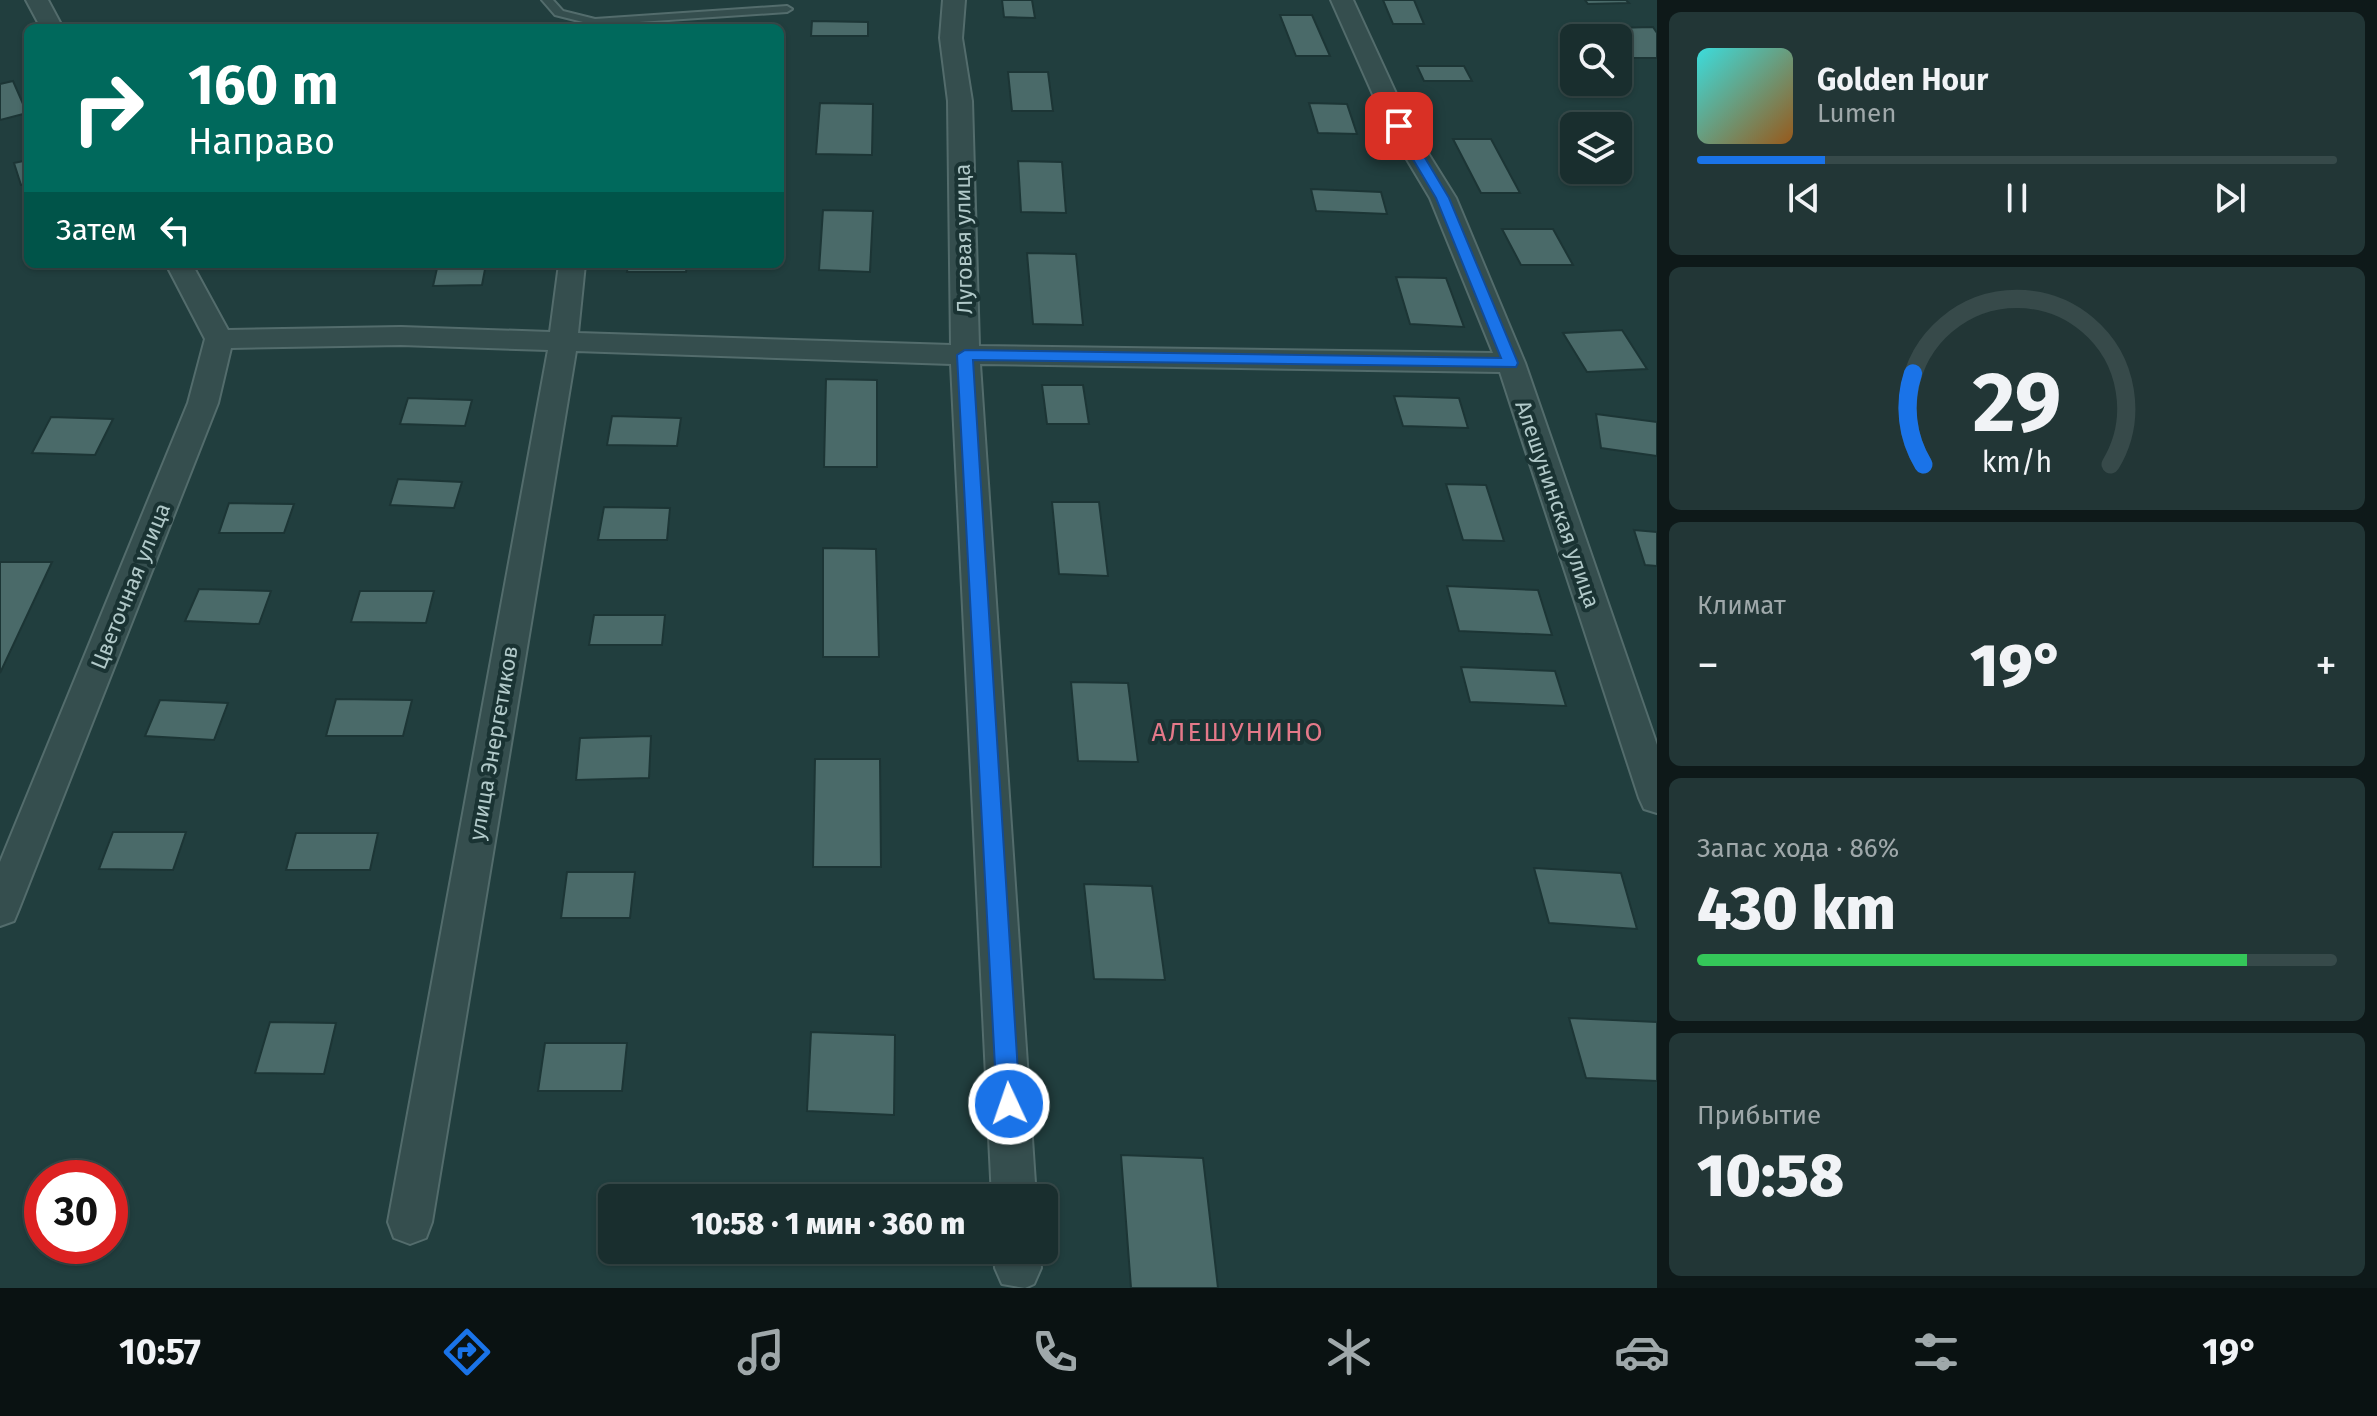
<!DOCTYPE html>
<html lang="ru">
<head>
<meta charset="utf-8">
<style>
  body { margin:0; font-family:"Fira Sans",sans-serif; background:#223636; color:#f1f3f6; height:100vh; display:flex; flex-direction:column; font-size:30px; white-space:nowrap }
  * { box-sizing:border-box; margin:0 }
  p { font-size:26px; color:#9fa8aa }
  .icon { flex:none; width:44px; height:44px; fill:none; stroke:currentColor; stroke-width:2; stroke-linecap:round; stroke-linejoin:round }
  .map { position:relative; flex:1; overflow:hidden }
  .details { display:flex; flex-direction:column; gap:12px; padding:12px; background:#0e1919; width:720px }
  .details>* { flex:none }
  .banner { position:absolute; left:24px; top:24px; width:760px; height:244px; border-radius:12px; box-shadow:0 2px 6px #0004,0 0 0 2px #374a4a; background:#00695c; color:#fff; overflow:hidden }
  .fabs { position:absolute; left:1560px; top:24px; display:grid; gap:16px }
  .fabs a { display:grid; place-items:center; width:72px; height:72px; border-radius:12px; background:#192e2e; box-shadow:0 2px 6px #0004,0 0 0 2px #374a4a; font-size:40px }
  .speed { position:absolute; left:24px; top:1160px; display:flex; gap:16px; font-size:40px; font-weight:700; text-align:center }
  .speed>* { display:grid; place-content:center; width:104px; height:104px; border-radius:50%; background:#192e2e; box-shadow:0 2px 6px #0004,0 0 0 2px #374a4a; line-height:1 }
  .speed .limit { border:12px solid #d22; background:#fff; color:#111 }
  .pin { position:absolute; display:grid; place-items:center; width:68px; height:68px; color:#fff; margin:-34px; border-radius:16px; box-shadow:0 4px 12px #0006 }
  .me { position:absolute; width:88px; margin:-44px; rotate:357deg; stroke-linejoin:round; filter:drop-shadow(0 0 6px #0008) }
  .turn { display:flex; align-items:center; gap:28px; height:168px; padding:0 32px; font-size:36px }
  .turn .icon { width:104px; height:104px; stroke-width:2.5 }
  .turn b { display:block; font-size:56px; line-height:68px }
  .then { display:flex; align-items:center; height:76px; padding:0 32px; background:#0003; gap:16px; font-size:30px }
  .big { font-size:60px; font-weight:800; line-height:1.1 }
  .details .widget { flex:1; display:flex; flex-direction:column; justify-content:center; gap:12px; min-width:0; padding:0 28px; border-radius:12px; background:#223636 }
  .details .dial { align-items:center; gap:0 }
  .dial svg { height:208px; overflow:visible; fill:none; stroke:#374a4a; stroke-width:7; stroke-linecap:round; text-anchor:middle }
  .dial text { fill:#f1f3f6; stroke:none }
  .song { display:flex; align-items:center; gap:24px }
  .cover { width:96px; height:96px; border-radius:12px; background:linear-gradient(135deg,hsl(180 70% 55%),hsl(30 70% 35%)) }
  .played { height:8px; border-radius:4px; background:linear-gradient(90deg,#1a73e8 20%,#374a4a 20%) }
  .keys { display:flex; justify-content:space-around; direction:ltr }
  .heat { display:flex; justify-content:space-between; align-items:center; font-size:44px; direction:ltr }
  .charge { height:12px; border-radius:6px; background:linear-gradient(90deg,#34c759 86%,#374a4a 0) }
  .trip { position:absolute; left:598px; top:1184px; width:460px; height:80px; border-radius:12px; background:#192e2e; box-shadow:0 2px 6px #0004,0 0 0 2px #374a4a; font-weight:800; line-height:80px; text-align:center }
  .menu { display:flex; height:128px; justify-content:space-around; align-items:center; background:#0a1212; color:#9fa8aa }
  .menu .icon { width:56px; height:56px }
  .menu .on { color:#1a73e8 }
  .menu b { font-size:36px; color:#f1f3f6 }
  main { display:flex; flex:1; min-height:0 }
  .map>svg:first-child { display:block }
  .building { fill:#4a6a69; stroke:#1c3535; stroke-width:2 }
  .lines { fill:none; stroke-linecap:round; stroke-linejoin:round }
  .service-casing { stroke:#536c6c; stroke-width:4 }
  .minor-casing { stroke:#536c6c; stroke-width:4 }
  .service { fill:#354e4e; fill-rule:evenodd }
  .minor { fill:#354e4e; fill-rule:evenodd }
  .route { fill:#1a73e8; stroke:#114b97; stroke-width:2 }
  .labels { text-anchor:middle; stroke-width:8; stroke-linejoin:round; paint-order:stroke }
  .street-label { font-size:22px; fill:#b1c9c9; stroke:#1a3333 }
  .quarter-label { font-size:26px; letter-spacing:2px; fill:#e47989; stroke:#1a3333 }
</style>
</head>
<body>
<main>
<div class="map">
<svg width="1657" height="1288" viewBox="0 0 1657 1288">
  <rect width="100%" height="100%" fill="#213e3e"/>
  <path class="building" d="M1002,0H1032L1035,18L1004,17Z
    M1383,0H1414L1424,24H1393Z
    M1585,0H1626L1629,3L1588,4Z
    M1280,15H1312L1330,56H1296Z
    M812,21L868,22V36H811Z
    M1653,27L1657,33V58H1633L1612,28Z
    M1417,66H1464L1472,81H1424Z
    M1008,72H1048L1053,111H1012Z
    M13,81L27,113L0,120V84Z
    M820,103L873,104L872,155L816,154Z
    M1309,103L1347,104L1357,134L1318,133Z
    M1453,139H1491L1520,193H1481Z
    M28,160V184L21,185L14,163Z
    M1018,161L1062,162L1066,213L1021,212Z
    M1311,189L1381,192L1387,214L1316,211Z
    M823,210L873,211L870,272L819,270Z
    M1502,229H1553L1573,265H1521Z
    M1027,253L1076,254L1083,325L1033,324Z
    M438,264H486L482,285L433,286Z
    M628,264H687L686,272H627Z
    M1396,277L1446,278L1464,327L1410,324Z
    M1622,330L1647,369L1587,372L1563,333Z
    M826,379L877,380V467H824Z
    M1042,385H1083L1089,424H1047Z
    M1394,396L1459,398L1468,428L1403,426Z
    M408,398L472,400L465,426L400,424Z
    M1596,414L1657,422V456L1601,448Z
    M612,416L681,418L677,446L607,445Z
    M51,417L113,419L95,455L32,453Z
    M398,479L462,482L454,508L390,505Z
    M1446,484L1486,485L1504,541L1463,540Z
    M1052,502H1099L1108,576L1059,574Z
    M229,503L294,504L284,533H219Z
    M604,507L670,508L667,540H598Z
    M1634,530L1657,532V566L1645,565Z
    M823,548L876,549L879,657H823Z
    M0,562H52L0,673Z
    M1447,586L1538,590L1552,635L1459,631Z
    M199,589L271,591L259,624L185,621Z
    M360,591H434L426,623L351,622Z
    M594,615H665L662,645H589Z
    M1461,667L1555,671L1566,706L1470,702Z
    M1071,682L1128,683L1138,762L1078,761Z
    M336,699L412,700L403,736H326Z
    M160,700L228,703L214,740L145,736Z
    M651,736L649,778L576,780L580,738Z
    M815,759H880L881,867H813Z
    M113,832H186L173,870L99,869Z
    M296,833H378L370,870H286Z
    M1534,868L1621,873L1637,929L1549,923Z
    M567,872H635L630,918H561Z
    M1084,884L1152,886L1165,980L1094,979Z
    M1569,1018L1657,1022V1081L1586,1078Z
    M270,1022L336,1023L324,1074L255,1073Z
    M811,1032L895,1035L894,1115L807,1111Z
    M545,1043H627L622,1091H538Z
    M1121,1155L1203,1158L1218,1288H1131Z"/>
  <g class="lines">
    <defs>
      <path id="service" d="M542,0H553L563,11L595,19L787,6L792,9L787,12L595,25L555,15Z"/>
      <path id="minor" d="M26,0H48L63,28H41Z
        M943,0H965L962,38L972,101L979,346L1493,353L1430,198L1387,126L1331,0H1353L1411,126L1456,198L1525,363L1657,745V813L1644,809L1639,798L1500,372L980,364L1036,1198H992L951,364L576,351L432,1222L426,1238L410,1244L394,1238L388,1222L548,350L401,345L231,348L218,403L19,909L14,921L0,926V862L188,403L205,339L166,264H192L228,330L401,327L550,332L559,264H585L578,333L951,345L948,101L940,38Z
        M994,1250H1040L1041,1268L1034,1284L1025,1288L1002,1284L995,1268Z"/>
    </defs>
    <use href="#service" class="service-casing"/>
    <use href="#minor" class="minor-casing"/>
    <use href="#service" class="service"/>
    <use href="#minor" class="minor"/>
  </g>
  <path class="route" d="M1399,122L1406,126L1449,198L1518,363L1516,367L973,360L1020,1104L1017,1112L1009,1115L1001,1112L997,1104L957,355L965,350L1501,358L1436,198L1393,126Z"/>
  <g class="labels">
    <g class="street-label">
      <text transform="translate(963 239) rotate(-91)" y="8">Луговая улица</text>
      <text transform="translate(1558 504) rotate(71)" y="8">Алешунинская улица</text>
      <text transform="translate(130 586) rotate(-68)" y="8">Цветочная улица</text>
      <text transform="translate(493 743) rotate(-80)" y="8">улица Энергетиков</text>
    </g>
    <g class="quarter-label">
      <text x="1238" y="741">АЛЕШУНИНО</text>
    </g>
  </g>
</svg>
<div class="fabs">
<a><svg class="icon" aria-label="search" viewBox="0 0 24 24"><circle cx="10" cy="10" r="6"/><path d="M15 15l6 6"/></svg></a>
<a><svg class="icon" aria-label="layers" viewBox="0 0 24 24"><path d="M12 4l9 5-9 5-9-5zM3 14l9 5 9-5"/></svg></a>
</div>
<div class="speed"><div class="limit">30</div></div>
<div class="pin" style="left:1399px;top:126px;background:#d93025"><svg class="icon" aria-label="arrive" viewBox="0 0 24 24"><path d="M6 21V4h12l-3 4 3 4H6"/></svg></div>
<svg class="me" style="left:1009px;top:1104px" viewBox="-20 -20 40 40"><circle r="17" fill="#1a73e8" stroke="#fff" stroke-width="3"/><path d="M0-11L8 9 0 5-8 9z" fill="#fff"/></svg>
<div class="trip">10:58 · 1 мин · 360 m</div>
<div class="banner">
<div class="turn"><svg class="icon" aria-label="right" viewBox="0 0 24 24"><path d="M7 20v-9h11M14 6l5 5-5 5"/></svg><div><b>160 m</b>Направо</div></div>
<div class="then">Затем<svg class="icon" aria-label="left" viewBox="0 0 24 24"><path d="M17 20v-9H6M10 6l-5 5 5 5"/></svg></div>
</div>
</div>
<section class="details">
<div class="widget">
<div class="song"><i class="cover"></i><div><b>Golden Hour</b><p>Lumen</p></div></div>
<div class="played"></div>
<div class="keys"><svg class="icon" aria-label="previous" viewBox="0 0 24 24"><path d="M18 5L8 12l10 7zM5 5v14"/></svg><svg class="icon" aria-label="pause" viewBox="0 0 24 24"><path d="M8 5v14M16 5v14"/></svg><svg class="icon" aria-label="next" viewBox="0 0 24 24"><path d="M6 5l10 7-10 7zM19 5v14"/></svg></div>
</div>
<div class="widget dial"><svg viewBox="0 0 100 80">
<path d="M14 69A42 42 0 1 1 86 69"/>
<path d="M14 69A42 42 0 0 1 10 34" stroke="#1a73e8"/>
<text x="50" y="56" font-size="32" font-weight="700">29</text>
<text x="50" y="72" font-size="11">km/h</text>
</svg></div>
<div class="widget"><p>Климат</p>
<div class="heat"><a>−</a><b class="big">19°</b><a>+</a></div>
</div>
<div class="widget"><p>Запас хода · 86%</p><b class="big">430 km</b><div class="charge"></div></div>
<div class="widget"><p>Прибытие</p><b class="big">10:58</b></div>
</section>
</main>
<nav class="menu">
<b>10:57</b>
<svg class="icon on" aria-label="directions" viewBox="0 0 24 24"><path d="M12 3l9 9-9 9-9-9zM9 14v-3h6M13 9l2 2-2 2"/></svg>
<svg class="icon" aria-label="music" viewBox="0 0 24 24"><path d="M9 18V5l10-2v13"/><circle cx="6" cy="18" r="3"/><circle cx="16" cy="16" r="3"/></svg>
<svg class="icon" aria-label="phone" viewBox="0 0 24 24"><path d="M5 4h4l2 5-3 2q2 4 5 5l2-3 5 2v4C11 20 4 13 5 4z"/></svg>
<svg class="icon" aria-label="climate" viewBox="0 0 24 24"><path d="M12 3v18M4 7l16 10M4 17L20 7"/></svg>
<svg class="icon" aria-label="car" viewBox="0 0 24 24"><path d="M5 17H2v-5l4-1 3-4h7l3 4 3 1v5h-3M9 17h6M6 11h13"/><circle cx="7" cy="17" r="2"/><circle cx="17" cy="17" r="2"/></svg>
<svg class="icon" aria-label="filters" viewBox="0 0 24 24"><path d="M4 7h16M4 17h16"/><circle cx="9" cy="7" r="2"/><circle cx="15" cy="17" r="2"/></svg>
<b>19°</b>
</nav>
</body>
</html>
